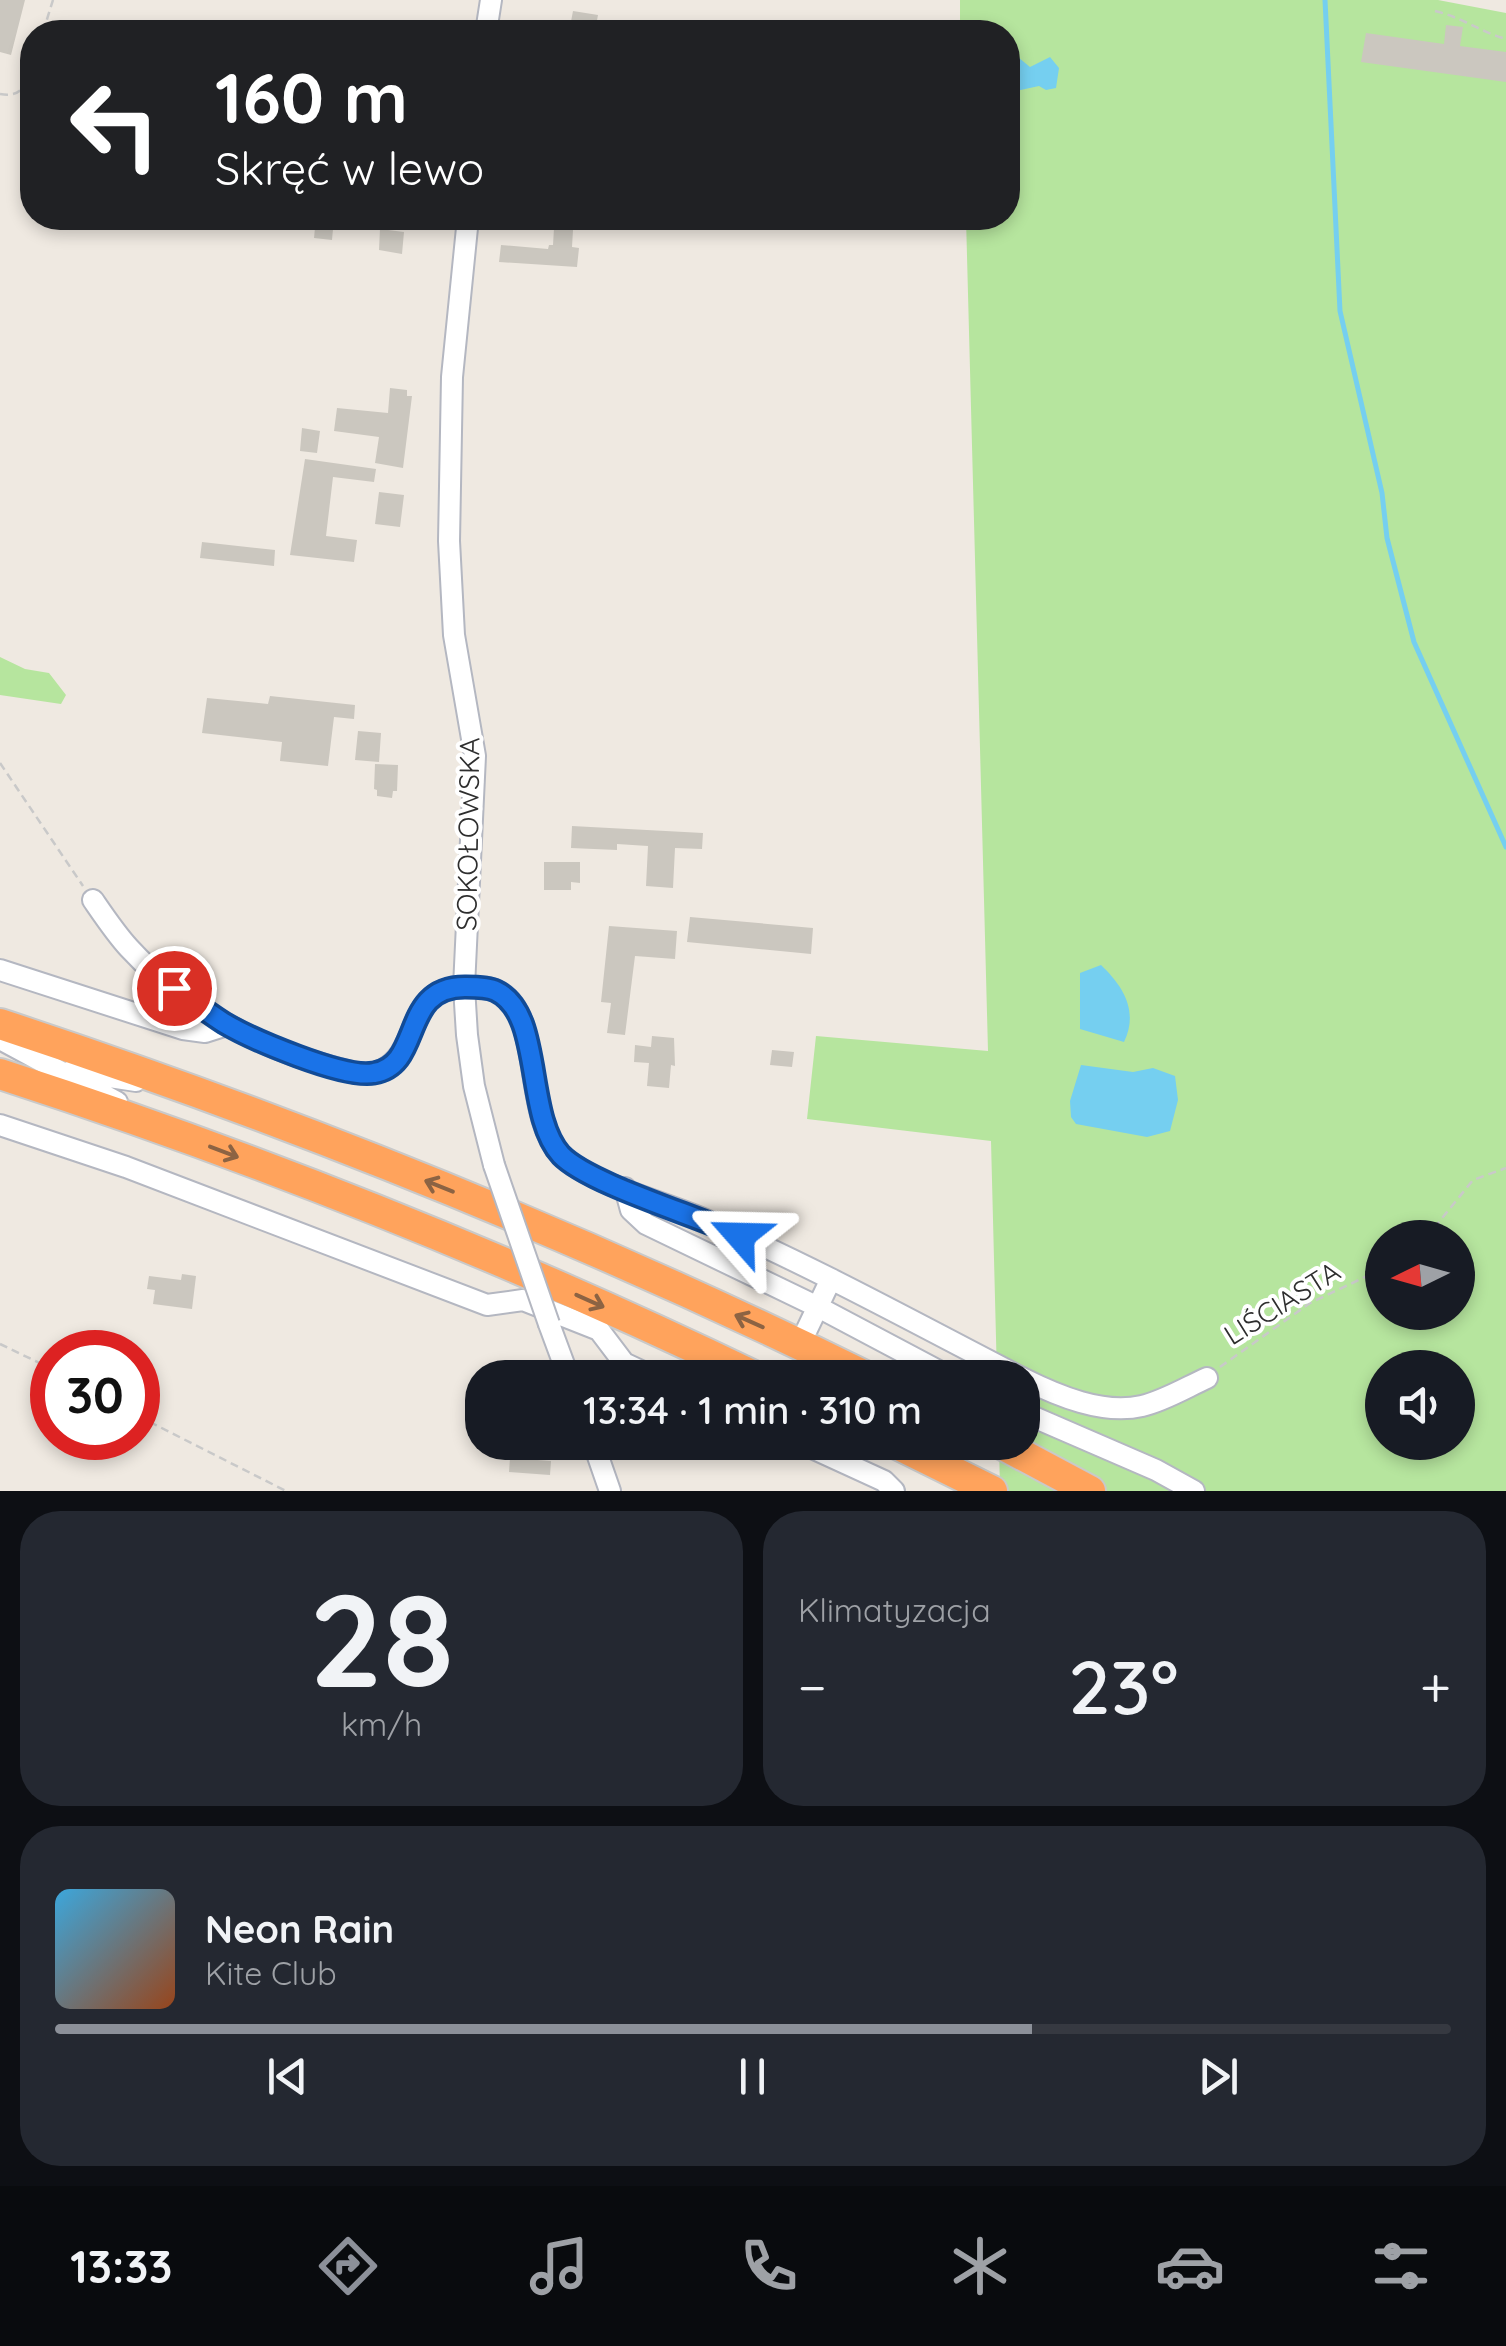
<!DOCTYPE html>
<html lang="pl">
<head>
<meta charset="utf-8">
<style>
  body { margin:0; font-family:Quicksand,sans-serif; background:#242831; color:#f1f3f6; height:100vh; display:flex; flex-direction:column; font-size:38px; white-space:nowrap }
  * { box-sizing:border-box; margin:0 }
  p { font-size:32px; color:#9ea1a6 }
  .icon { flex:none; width:55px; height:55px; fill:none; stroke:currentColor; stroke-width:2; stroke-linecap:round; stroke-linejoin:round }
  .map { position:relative; height:1491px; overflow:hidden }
  .details { display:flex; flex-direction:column; gap:20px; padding:20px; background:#0d0f14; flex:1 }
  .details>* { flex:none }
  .guide { position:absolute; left:20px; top:20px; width:1000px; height:210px; border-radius:40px; box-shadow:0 5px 15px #0003; background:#202124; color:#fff; overflow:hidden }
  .needle { width:65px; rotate:265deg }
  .fabs { position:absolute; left:1365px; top:1220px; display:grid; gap:20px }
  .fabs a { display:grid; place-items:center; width:110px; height:110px; border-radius:50%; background:#171b24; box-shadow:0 5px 15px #0003; font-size:50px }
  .speed { position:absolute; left:30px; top:1330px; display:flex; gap:20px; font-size:50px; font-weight:700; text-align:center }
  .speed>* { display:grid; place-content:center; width:130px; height:130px; border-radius:50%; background:#171b24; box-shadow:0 5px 15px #0003; line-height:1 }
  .speed .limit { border:15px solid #d22; background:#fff; color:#111 }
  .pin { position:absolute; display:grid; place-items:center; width:85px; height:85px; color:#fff; margin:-42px; border:5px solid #fff; border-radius:50%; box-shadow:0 2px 10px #0007 }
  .me { position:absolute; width:110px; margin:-55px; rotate:295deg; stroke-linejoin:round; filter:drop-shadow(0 0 8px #0008) }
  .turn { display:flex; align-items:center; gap:35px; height:210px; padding:0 30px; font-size:45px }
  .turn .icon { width:130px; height:130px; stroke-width:2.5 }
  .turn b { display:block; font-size:70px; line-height:85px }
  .big { font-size:75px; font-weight:600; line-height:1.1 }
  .details .widget { flex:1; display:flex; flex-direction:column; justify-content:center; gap:15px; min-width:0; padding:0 35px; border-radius:40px; background:#242831 }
  .details .dial { align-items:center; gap:0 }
  .dial b { font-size:130px; line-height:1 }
  .song { display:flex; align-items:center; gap:30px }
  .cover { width:120px; height:120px; border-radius:15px; background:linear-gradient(135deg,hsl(200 70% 55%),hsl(20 70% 35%)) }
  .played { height:10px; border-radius:5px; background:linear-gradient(90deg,#8c9099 70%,#363941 70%) }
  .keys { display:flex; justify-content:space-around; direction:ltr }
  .heat { display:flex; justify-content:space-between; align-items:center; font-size:55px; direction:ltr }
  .details .tiles { flex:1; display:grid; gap:20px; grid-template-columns:1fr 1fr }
  .widget:last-child { grid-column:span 2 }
  .trip { position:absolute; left:465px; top:1360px; width:575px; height:100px; border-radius:40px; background:#171b24; box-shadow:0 5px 15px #0003; font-weight:600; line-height:100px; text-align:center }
  .menu { display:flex; height:160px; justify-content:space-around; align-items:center; background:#090b0e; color:#9ea1a6 }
  .menu .icon { width:70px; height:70px }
  .menu .current { color:#8c9099 }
  .menu b { font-size:45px; color:#f1f3f6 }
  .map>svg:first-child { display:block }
  .green { fill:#b6e59e; fill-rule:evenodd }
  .water { fill:#75cff0 }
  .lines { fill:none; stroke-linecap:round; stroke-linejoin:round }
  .stream { stroke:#75cff0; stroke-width:5 }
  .building { fill:#cbc7bf }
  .minor-casing { stroke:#b4b7c1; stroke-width:24 }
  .highway-casing { stroke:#c9c9c9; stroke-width:34 }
  .path { stroke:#c9c9c9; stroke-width:2.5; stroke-dasharray:8 5; stroke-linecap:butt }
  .minor { stroke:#fff; stroke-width:20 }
  .highway { stroke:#ffa35c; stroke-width:30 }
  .minor-bridge-casing { stroke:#b4b7c1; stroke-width:24; stroke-linecap:butt }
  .minor-bridge { stroke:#fff; stroke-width:20 }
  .oneway { stroke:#8c6343 }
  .route-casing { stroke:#114b97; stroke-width:25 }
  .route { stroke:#1a73e8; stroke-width:18 }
  .labels { text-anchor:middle; stroke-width:8; stroke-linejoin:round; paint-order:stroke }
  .street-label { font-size:28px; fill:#2e2e2e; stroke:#fff }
</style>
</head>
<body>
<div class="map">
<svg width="1506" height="1491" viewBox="0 0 1506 1491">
  <rect width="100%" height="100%" fill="#efe9e1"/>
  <path class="green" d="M960,0H1438L1506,13V1491H1000L999,1443L1022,1442V1378L997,1377L991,1141L807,1119L816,1036L988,1051L966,218H1008V32H960ZM1382,1238H1458V1312H1382ZM1382,1368H1458V1442H1382Z
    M0,657L25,669L49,673L66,695L61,704L0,695Z"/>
  <path class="water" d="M1008,49L1030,67L1050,57L1059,68L1056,88L1046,90L1039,86L1016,91L1008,81Z
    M1101,965C1123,986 1139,1011 1124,1042L1080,1029V973Z
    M1081,1065L1133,1072L1153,1068L1175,1076L1178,1100L1170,1131L1147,1137L1076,1124L1071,1117L1070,1101Z"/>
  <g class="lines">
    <path class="stream" d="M1325,0L1340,311L1382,493L1387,538L1414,642L1506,847"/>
  </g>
  <path class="building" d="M0,0H25L11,55L0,52Z
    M573,11L598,15L595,31L569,32Z
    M1446,25L1463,27L1460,46L1506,52V82L1361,62L1366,33L1444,44Z
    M316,218H334L332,240L314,238Z
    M554,228L573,230L572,247L579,248L577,267L499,262L501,245L548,249L549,245H553Z
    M380,229L404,232L402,254L379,250Z
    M390,388L407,390V396H412L403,468L375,463L379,437L334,431L337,408L388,413Z
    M302,428L320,431L317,453L300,451Z
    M305,459L376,469L374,482L333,477L326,536L357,540L354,562L290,555Z
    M379,492L404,495L400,527L375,524Z
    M202,542L275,550L274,566L200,558Z
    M270,696L355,705L354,719L334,717L328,766L280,761L282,742L202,733L207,698L268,704Z
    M358,731L381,733L379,762L355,760Z
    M375,764L398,765L397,791H393L392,798L377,796V790L374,789Z
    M572,826L703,833L702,849L675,848L673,888L646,886L648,846L617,844V850L571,848Z
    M544,862H580V883L571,882V890H544Z
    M690,917L813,928L811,954L687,942Z
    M609,926L677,931L675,959L635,956L625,1035L607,1033L611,1003L601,1002Z
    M652,1036L674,1038L675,1066L671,1065L669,1088L647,1086L649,1063L634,1062L635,1045L651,1047Z
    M772,1050L794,1052L792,1067L770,1065Z
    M182,1274L196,1276L192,1309L153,1304L155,1290L147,1289L149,1276L181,1280Z
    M510,1458L551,1461L550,1475L509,1472Z"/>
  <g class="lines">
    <defs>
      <path id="minor" d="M486,32L491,0
        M468,218L452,377L449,541L454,635L475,756L464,987L467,1035L474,1086L494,1165
        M93,900C104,916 116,934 129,948C180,1004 256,1047 329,1066C345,1070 364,1078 380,1071C423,1053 403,987 465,987C473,987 487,986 495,990C546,1011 520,1120 565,1159C598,1187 669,1203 710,1222C816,1268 919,1325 1022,1378
        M0,970L183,1029L205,1032L227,1025
        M0,1039L117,1102
        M71,1071L136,1081
        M0,1125L126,1167L487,1305L523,1300L599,1330L624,1363L656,1378
        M625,1188L631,1210L646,1224L818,1307L952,1378
        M549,1324L569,1378
        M800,1344L830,1281
        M1022,1378C1058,1396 1103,1415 1142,1406C1164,1401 1187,1387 1207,1378
        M1022,1412L1156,1470L1194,1491
        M593,1442L610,1491
        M799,1442L884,1481L894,1491"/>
      <path id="highway" d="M0,1024C297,1122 588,1240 869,1378
        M0,1074C259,1158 513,1260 758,1378
        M893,1442L992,1491
        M998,1442L1090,1491"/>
    </defs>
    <use href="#minor" class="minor-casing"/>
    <use href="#highway" class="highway-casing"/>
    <path class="path" d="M1435,11C1461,17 1481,32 1506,39
      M43,32L53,0
      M0,94C23,98 26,84 32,65
      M0,763L83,886
      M1426,1238L1473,1180L1506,1168
      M0,1344L52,1369
      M1220,1367L1310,1303L1382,1269
      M138,1416L286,1491"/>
    <use href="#minor" class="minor"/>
    <use href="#highway" class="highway"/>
    <defs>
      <path id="minor-bridge" d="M494,1165L549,1324"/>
    </defs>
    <use href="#minor-bridge" class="minor-bridge-casing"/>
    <use href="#minor-bridge" class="minor-bridge"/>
  </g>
  <defs><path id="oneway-shaft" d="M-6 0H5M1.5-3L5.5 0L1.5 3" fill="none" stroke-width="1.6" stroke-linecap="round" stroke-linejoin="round" transform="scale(2.5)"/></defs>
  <g class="oneway">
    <use href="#oneway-shaft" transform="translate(224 1152) rotate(21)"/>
    <use href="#oneway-shaft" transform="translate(439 1186) rotate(-158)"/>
    <use href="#oneway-shaft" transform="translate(590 1301) rotate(24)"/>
    <use href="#oneway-shaft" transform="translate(749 1321) rotate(-156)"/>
  </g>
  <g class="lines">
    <defs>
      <path id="route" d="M174,988C191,1000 207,1012 224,1023C251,1039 344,1079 374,1073C424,1065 399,986 466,987C475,987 488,987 496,991C544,1014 524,1114 561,1155C589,1184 698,1216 740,1236"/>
    </defs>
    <use href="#route" class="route-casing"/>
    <use href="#route" class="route"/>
  </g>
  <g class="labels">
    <g class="street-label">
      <text transform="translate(468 834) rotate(-89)" y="10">SOKOŁOWSKA</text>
      <text transform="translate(1282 1303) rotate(-32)" y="10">LIŚCIASTA</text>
    </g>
  </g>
</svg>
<div class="fabs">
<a><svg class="needle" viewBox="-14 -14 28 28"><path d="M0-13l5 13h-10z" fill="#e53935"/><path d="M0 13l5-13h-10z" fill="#9ea1a6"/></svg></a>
<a><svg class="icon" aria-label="sound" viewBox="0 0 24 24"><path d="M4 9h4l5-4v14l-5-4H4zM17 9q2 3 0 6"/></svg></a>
</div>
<div class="speed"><div class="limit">30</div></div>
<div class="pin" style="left:174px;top:988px;background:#d93025"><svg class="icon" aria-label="arrive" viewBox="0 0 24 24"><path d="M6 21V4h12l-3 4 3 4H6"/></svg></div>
<svg class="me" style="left:740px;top:1236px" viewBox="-20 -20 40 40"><path d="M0-17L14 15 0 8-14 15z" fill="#1a73e8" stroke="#fff" stroke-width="4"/></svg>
<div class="trip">13:34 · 1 min · 310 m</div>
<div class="guide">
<div class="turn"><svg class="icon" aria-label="left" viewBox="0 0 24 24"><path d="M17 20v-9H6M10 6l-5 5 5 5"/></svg><div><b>160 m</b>Skręć w lewo</div></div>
</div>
</div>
<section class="details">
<div class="tiles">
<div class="widget dial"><b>28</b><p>km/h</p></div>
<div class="widget"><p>Klimatyzacja</p>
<div class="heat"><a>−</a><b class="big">23°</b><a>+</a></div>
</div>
<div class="widget">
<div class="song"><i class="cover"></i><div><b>Neon Rain</b><p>Kite Club</p></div></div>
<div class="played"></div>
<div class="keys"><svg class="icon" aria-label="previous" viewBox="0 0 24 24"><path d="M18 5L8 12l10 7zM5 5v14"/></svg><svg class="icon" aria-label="pause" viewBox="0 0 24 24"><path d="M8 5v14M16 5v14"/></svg><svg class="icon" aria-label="next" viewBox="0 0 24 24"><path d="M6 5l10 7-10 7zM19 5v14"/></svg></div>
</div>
</div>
</section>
<nav class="menu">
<b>13:33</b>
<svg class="icon current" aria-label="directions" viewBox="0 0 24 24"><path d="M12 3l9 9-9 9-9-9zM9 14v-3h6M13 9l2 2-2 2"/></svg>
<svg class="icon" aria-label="music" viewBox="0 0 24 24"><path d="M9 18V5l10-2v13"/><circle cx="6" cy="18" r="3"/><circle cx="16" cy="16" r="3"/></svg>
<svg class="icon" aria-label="phone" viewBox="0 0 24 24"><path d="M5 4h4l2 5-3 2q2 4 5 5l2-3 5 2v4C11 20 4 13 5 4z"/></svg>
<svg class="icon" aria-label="climate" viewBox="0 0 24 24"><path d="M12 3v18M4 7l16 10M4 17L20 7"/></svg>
<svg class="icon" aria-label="car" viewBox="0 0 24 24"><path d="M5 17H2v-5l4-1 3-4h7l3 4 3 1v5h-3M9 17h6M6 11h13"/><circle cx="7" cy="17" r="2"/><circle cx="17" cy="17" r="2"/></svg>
<svg class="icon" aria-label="filters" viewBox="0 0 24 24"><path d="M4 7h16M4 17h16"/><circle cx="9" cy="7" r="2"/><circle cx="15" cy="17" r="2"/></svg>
</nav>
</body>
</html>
